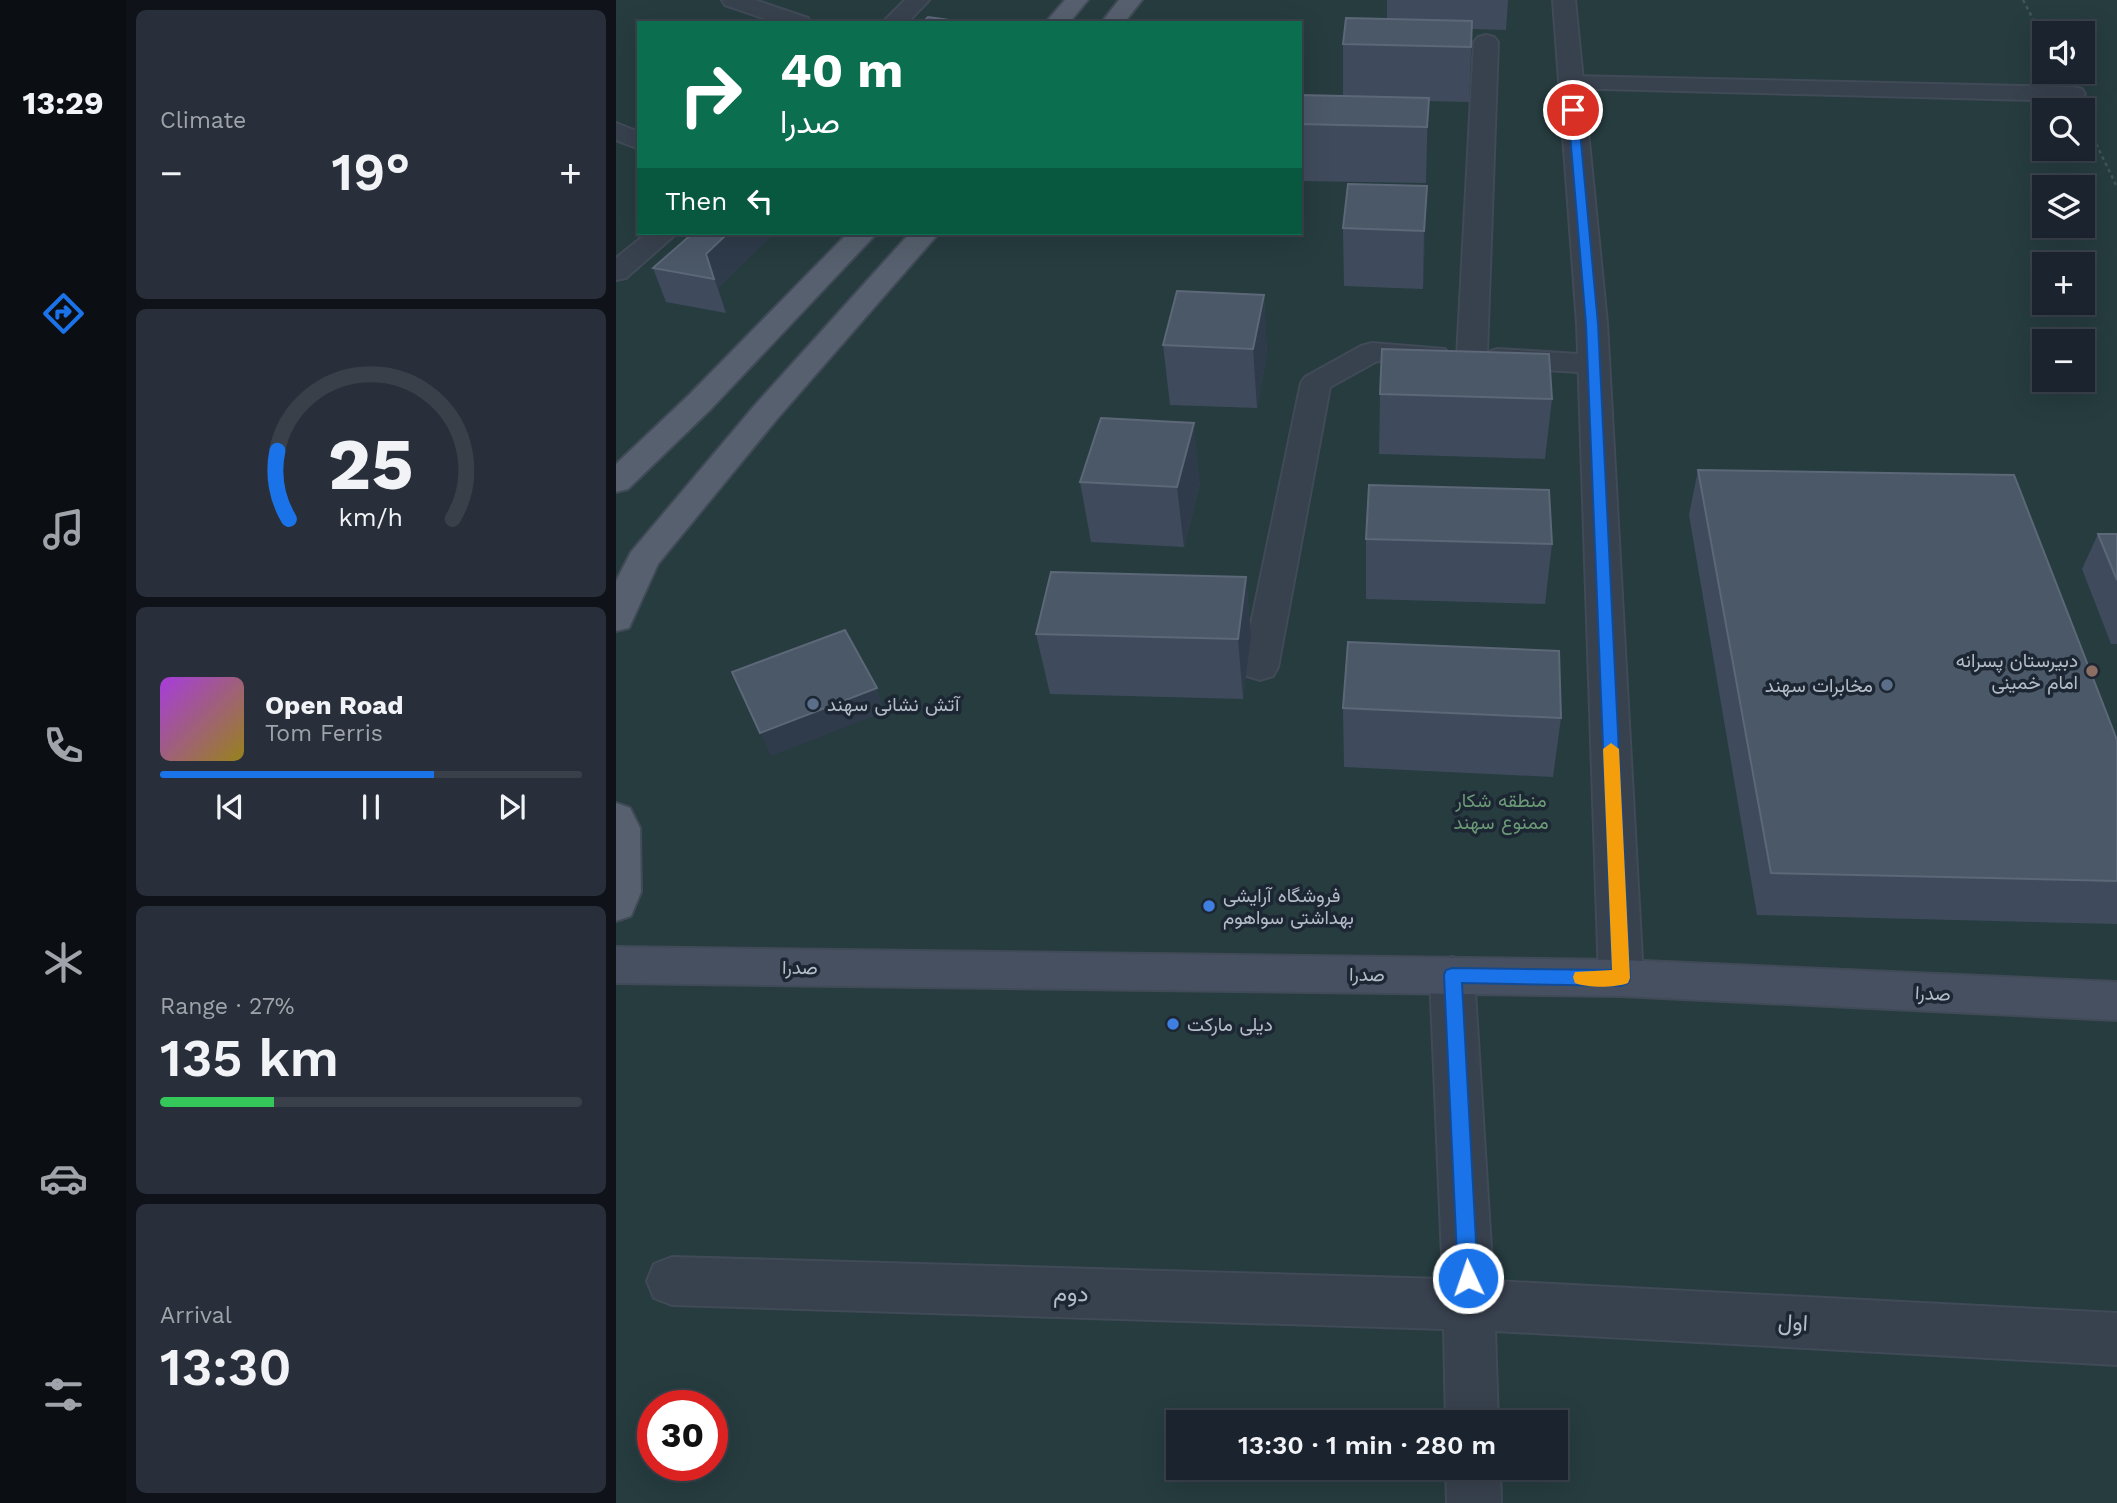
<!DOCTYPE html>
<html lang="en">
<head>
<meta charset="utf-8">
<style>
  body { margin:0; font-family:"Work Sans",Vazirmatn,sans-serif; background:#282f3a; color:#f1f3f6; height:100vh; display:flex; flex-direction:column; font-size:26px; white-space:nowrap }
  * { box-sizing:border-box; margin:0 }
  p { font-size:23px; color:#a0a4aa }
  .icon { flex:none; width:38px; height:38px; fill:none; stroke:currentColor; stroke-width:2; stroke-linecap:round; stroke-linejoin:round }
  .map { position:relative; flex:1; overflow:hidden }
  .sheet { display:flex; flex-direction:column; gap:10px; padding:10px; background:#0f1319; width:490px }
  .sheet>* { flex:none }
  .guide { position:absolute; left:21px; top:21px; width:665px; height:214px; border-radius:0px; box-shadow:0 7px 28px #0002,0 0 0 2px #39404a; background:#0b6e4f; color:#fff; overflow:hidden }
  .fabs { position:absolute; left:1416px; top:21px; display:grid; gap:14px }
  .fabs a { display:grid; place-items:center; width:63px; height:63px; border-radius:0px; background:#1b232e; box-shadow:0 7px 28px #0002,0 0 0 2px #39404a; font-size:35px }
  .speed { position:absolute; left:21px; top:1390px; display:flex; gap:14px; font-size:35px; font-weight:700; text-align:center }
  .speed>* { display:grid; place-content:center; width:91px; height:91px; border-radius:50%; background:#1b232e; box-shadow:0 7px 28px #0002,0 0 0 2px #39404a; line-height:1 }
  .speed .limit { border:10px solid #d22; background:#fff; color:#111 }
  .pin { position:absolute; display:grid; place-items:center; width:60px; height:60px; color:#fff; margin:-30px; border:4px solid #fff; border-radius:50%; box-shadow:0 2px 7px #0007 }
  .me { position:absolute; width:77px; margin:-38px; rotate:357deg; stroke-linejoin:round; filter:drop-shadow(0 0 5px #0008) }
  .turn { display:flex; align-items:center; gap:24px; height:147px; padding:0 28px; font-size:32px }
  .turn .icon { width:91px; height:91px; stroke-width:2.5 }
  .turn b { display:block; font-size:49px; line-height:60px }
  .then { display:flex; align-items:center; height:66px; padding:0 28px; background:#0003; gap:14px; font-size:26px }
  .big { font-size:52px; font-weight:600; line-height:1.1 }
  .sheet .card { flex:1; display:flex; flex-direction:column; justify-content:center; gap:10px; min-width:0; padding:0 24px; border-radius:10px; background:#282f3a }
  .sheet .dial { align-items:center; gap:0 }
  .dial svg { height:182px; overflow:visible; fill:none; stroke:#39404a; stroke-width:7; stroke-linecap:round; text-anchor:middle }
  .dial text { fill:#f1f3f6; stroke:none }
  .song { display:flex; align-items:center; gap:21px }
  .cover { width:84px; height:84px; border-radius:10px; background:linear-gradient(135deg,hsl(280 70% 55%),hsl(50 70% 35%)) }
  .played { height:7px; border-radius:4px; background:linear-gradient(90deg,#1a73e8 65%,#39404a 65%) }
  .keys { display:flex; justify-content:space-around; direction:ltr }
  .heat { display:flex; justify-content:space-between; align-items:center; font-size:38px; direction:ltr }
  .charge { height:10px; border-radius:5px; background:linear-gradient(90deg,#34c759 27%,#39404a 0) }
  .trip { position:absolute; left:550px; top:1410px; width:402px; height:70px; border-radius:0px; background:#1b232e; box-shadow:0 7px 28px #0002,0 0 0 2px #39404a; font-weight:600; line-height:70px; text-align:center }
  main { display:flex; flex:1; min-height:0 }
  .menu { display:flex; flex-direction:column; width:126px; justify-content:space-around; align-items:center; background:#0b0e12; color:#a0a4aa }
  .menu .icon { width:49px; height:49px }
  .menu .active { color:#1a73e8 }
  .menu b { font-size:32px; color:#f1f3f6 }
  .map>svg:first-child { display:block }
  .green { fill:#263c3f; fill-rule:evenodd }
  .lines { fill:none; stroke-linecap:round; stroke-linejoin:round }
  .minor-casing { stroke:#414a57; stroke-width:4 }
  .tertiary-casing { stroke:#414a57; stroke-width:4 }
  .secondary-casing { stroke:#414a57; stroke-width:4 }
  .primary-casing { stroke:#414a57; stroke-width:4 }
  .path { stroke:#3f5557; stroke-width:2.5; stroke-dasharray:3.5 3.5; stroke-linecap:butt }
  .minor { fill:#38414e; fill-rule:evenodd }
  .tertiary { fill:#38414e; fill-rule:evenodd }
  .secondary { fill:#465061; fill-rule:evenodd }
  .primary { fill:#56606e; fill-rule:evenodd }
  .wall { fill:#3f4b5c }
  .shaded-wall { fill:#2f3b4b }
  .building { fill:#4b5868; stroke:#5c6777; stroke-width:2 }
  .route { fill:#1a73e8; stroke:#114b97; stroke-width:2 }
  .slow { fill:#f59e0b }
  .education-dot { fill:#8d6e63; stroke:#1d2633; stroke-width:2.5 }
  .service-dot { fill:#5c6f8a; stroke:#1d2633; stroke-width:2.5 }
  .shop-dot { fill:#3f7fe0; stroke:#1d2633; stroke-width:2.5 }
  .labels { text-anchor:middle; stroke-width:7; stroke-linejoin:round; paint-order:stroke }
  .poi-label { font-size:19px; fill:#b4bcc9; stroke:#1d2633; text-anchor:start }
  .park-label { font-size:19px; fill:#6b9a76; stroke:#1d2633 }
  .street-label { font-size:19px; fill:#b4bcc9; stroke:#1d2633 }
  .near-street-label { font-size:23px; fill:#b4bcc9; stroke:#1d2633 }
</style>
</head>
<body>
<main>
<nav class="menu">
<b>13:29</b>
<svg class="icon active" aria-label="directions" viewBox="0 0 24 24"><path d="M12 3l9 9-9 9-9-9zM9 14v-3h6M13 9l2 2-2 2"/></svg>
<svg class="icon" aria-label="music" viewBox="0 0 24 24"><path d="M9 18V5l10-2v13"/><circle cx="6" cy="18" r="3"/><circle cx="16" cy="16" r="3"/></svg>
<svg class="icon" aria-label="phone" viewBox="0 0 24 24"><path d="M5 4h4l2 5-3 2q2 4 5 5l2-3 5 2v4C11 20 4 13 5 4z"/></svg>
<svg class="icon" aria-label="climate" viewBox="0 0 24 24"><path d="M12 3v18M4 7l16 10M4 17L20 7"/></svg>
<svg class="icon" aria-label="car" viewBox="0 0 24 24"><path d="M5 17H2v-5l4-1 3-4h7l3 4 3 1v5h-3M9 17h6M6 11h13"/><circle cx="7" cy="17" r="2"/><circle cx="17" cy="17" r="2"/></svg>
<svg class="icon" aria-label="filters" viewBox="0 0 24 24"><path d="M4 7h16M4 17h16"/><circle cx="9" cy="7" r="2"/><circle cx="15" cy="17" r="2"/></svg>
</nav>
<section class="sheet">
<div class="card"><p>Climate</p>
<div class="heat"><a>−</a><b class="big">19°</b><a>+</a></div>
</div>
<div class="card dial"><svg viewBox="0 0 100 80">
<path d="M14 69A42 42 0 1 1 86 69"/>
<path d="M14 69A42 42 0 0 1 9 39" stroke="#1a73e8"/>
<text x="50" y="56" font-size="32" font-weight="700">25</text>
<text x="50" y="72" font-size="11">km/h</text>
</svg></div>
<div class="card">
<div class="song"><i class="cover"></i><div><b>Open Road</b><p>Tom Ferris</p></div></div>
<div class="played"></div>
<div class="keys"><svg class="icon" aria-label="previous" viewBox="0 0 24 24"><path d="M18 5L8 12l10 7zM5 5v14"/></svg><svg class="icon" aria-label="pause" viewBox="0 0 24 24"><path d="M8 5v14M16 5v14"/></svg><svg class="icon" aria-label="next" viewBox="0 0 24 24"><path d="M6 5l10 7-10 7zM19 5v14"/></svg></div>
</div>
<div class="card"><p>Range · 27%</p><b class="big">135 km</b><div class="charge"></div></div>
<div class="card"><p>Arrival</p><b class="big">13:30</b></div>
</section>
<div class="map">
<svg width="1501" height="1503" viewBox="0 0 1501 1503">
  <rect width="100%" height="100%" fill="#242f3e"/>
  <path class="green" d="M0,0H1501V1503H0ZM23,23H684V233H23ZM1428,33H1466V72H1428ZM1428,110H1466V149H1428ZM1428,187H1466V226H1428ZM1428,264H1466V303H1428ZM1428,341H1466V380H1428ZM37,1405H96V1465H37ZM562,1423H940V1468H562Z"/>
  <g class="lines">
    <defs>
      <path id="minor" d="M106,0H139L192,18L195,23H161L109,5Z
        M870,35L878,37L882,42L871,352L882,349L978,355L989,358L993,364L989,370L978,373L882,367L871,364L869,360L856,366L845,363L841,357L858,42L862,37Z
        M955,76L1457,87L1466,89L1469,94L1466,99L1457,101L946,88L943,83L946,78Z
        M0,123L23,132V149L0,140Z
        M756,343L829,349L833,355L829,361L818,364L761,361L714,387L662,667L657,676L644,680L631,676L626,667L685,383L689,377L745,346Z
        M836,957L851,962L858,975L877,1281L1501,1313V1365L879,1331L882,1423H830L828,1329L56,1305L38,1298L31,1281L38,1264L56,1257L827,1279L814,975L821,962Z
        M830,1468H884L885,1503H831Z"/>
      <path id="tertiary" d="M289,0H313L291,23H266Z
        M937,0H959L991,323L1027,978L1020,991L1005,996L990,991L983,978L961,323Z
        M31,233H61L10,278L0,280V258Z"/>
      <path id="secondary" d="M0,947L1005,960L1501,982V1020L1005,996L0,983Z"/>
      <path id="primary" d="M449,0H472L453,23H429Z
        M503,0H526L508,23H485Z
        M232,233H261L95,409L12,489L0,492V464L73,395Z
        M294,233H323L161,419L42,564L13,628L0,631V581L15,552L139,405Z
        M0,803L14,808L24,828L25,892L15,916L0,921Z"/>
    </defs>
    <use href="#minor" class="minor-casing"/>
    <use href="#tertiary" class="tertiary-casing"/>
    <use href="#secondary" class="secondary-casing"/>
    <use href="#primary" class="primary-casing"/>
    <path class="path" d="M1407,0L1428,40
      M1471,125L1501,187"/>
    <use href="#minor" class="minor"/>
    <use href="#tertiary" class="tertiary"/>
    <use href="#secondary" class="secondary"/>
    <use href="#primary" class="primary"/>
  </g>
  <path class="wall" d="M771,0H892L890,30L856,29L853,102L812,101L810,183L684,181V95L727,96V44L771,19Z
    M811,186L807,289L728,286L727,228Z
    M77,233H158L102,288L110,313L50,302L37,268Z
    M648,295L651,354L641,408L554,405L547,345Z
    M764,394L936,399L929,459L763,454Z
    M1082,470L1501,740V924L1141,915L1073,515Z
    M464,482L584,483L568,547L475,542Z
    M1482,534H1501V644H1495L1466,569Z
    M750,539L936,544L929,604L750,599Z
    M630,577L635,637L627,699L434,694L420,634Z
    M727,708L945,718L937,777L728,767Z"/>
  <path class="shaded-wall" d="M811,186L809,244L807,289L808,231Z
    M112,233H158L102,288L110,313L90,254Z
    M648,295L651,354L641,408L637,349Z
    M578,423L584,483L568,547L561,487Z
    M630,577L635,637L627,699L622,639Z
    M261,688L269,712L155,756L144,733Z"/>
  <path class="building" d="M312,17L355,23H306Z
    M730,18L856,21L855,47L727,44Z
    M684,95L813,98L811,127L684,124Z
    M732,184L811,186L808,231L727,228Z
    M77,233H112L90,254L98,279L37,268Z
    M561,291L648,295L637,349L547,345Z
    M766,349L933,354L936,399L764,394Z
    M485,418L578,423L561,487L464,482Z
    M1082,470L1398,475L1501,740V881L1155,873Z
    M753,485L933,490L936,544L750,539Z
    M1482,534H1501V580Z
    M435,572L630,577L622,639L420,634Z
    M229,630L261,688L144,733L116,672Z
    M732,642L943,651L945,718L727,708Z"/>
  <path class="route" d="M957,106L962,110L982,324L1014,978L1012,983L1005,986L846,983L862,1278L859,1285L852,1288L845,1285L842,1278L828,975L830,970L836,968L996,970L970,324L952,110Z"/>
  <path class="slow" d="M995,743L1003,749L1014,978L1012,983C998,988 973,988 959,983L957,977L959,972L996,970L987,749Z"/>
  <circle class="education-dot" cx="1476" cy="671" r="7"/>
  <g class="service-dot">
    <circle cx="1271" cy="685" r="7"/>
    <circle cx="197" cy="704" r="7"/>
  </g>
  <g class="shop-dot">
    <circle cx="593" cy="906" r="7"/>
    <circle cx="557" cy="1024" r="7"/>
  </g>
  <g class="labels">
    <g class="poi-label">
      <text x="1462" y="667" text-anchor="end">دبیرستان پسرانه<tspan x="1462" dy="22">امام خمینی</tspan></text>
      <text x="1257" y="692" text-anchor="end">مخابرات سهند</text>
      <text x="211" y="711">آتش نشانی سهند</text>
      <text x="607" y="902">فروشگاه آرایشی<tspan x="607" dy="22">بهداشتی سواهوم</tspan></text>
      <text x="571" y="1031">دیلی مارکت</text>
    </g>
    <g class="park-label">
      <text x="885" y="807">منطقه شکار<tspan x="885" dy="22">ممنوع سهند</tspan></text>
    </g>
    <g class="street-label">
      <text transform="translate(184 967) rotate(1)" y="7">صدرا</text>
      <text transform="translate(751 974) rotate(1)" y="7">صدرا</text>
      <text transform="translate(1317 993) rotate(3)" y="7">صدرا</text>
    </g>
    <g class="near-street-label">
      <text transform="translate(455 1293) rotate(2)" y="8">دوم</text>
      <text transform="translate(1177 1322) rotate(3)" y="8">اول</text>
    </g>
  </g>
</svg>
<div class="fabs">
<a><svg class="icon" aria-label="sound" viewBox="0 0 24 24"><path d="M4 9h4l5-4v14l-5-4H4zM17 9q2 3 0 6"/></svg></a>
<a><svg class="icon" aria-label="search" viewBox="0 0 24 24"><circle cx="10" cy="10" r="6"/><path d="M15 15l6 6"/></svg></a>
<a><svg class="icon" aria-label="layers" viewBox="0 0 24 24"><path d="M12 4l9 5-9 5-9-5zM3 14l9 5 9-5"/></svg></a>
<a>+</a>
<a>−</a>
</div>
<div class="speed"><div class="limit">30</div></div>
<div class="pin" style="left:957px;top:110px;background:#d93025"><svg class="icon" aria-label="arrive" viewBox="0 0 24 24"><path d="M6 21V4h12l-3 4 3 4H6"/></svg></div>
<svg class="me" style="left:852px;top:1278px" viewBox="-20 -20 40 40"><circle r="17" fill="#1a73e8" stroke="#fff" stroke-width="3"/><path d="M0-11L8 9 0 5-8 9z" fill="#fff"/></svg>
<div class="trip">13:30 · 1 min · 280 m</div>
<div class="guide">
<div class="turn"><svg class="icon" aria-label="right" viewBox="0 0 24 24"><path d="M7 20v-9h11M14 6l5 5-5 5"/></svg><div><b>40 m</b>صدرا</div></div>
<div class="then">Then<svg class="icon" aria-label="left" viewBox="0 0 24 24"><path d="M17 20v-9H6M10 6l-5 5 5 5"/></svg></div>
</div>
</div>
</main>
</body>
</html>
